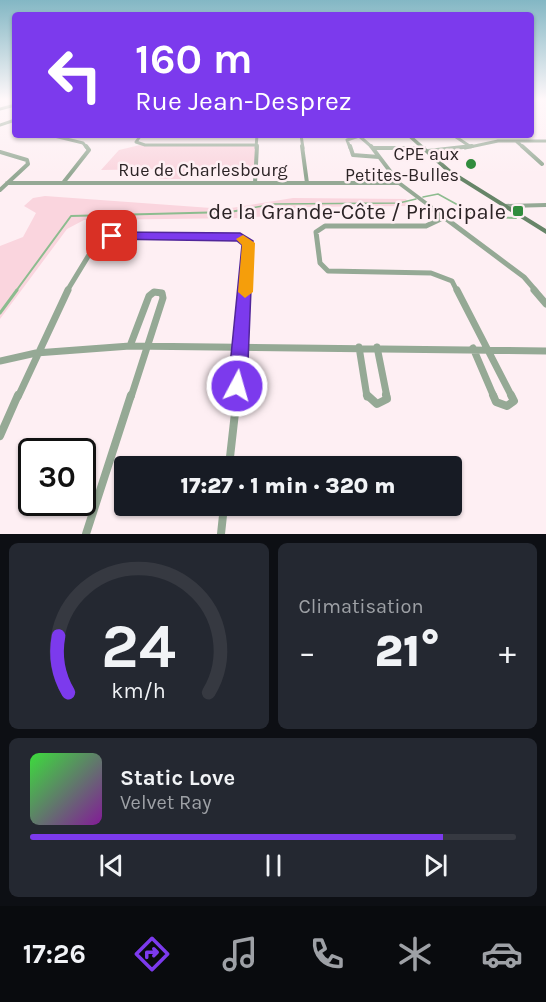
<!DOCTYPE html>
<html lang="fr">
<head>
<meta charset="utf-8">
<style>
  body { margin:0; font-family:Karla,sans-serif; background:#242831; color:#f1f3f6; height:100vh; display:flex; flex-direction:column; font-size:22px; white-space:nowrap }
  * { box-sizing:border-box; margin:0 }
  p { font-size:20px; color:#9ea1a6 }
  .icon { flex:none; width:33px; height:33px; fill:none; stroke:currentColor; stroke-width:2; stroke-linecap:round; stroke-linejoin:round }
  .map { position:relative; height:534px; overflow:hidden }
  .drawer { display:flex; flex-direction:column; gap:9px; padding:9px; background:#0d0f14; flex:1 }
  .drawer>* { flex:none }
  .banner { position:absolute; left:12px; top:12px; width:522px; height:126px; border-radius:6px; box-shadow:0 2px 4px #0004; background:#7c3aed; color:#fff; overflow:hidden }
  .speed { position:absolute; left:18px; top:438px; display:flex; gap:12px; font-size:30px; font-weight:700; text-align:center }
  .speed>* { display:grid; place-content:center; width:78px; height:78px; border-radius:50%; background:#171b24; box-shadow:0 2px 4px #0004; line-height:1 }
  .speed .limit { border:3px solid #111; border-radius:9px; background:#fff; color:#111 }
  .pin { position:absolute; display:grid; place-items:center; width:51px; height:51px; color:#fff; margin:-26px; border-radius:12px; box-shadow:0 3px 9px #0006 }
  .me { position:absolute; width:66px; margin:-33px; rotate:6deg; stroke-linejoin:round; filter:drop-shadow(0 0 4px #0008) }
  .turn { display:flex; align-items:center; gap:21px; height:126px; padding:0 24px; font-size:27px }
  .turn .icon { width:78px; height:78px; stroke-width:2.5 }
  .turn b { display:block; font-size:42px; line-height:51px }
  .big { font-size:45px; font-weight:800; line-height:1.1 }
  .drawer .tile { flex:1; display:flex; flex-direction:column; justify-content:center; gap:9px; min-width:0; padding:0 21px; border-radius:9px; background:#242831 }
  .drawer .dial { align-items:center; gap:0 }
  .dial svg { height:156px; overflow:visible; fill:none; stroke:#363941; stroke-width:7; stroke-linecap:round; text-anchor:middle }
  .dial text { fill:#f1f3f6; stroke:none }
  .song { display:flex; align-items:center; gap:18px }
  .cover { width:72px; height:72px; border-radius:9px; background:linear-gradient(135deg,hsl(120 70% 55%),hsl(290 70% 35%)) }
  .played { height:6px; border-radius:3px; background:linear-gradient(90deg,#7c3aed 85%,#363941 85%) }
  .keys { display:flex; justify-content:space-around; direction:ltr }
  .heat { display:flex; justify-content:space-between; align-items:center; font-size:33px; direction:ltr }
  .drawer .tiles { flex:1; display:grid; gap:9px; grid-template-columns:1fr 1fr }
  .tile:last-child { grid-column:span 2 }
  .trip { position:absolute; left:114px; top:456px; width:348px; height:60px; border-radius:6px; background:#171b24; box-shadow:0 2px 4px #0004; font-weight:800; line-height:60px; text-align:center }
  .menu { display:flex; height:96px; justify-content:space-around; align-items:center; background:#090b0e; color:#9ea1a6 }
  .menu .icon { width:42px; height:42px }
  .menu .selected { color:#7c3aed }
  .menu b { font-size:27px; color:#f1f3f6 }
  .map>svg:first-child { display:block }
  .green { fill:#fad5de }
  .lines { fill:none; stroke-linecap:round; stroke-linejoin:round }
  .stream-far2 { stroke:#8dbc8f; stroke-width:1.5 }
  .stream-far1 { stroke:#8dbc8f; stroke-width:2 }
  .stream { stroke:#8dbc8f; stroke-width:3 }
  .street-far4 { stroke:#95a995; stroke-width:3 }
  .street-far3 { stroke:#95a995; stroke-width:4 }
  .street-far2 { stroke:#95a995; stroke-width:5 }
  .street-far1 { stroke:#95a995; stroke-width:7 }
  .street { stroke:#95a995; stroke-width:8 }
  .secondary { fill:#678568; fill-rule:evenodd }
  .route { fill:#7c3aed; stroke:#51269a; stroke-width:1.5 }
  .slow { fill:#f59e0b }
  .poi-dot { fill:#318c3d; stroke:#feeff3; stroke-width:2 }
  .labels { text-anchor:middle; stroke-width:5; stroke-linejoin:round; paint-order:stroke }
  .far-poi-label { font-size:18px; fill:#2c2426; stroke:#feeff3; text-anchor:end }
  .far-street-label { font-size:18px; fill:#2c2426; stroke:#feeff3 }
  .poi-label { font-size:22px; fill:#2c2426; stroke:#feeff3; text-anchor:end }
</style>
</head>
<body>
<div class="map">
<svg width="546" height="534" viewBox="0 0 546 534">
  <rect width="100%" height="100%" fill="#feeff3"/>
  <path class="green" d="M140,145H257L256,169H185L181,179H159L164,169L101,170L119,150Z
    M45,196L225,209L293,198L406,199L410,206L300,207L284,214L247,218L84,220L67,229L0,319V246L23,237L36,213L24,206L33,198Z"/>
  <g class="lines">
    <path class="stream-far2" d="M423,197L438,194L467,210
      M240,210L275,204L399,203L416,199"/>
    <path class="stream-far1" d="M465,209L480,217L516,218
      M16,291L71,216L229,212L249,209"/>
    <path class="stream" d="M0,313L17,290"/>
    <path class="street-far4" d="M0,109L15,105
      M0,125L15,120
      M50,135L83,143L87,148
      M141,135L136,142L145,145H257
      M301,135L303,148
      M358,135L373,148
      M453,135L471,147
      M516,141L524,148
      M256,148L257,135
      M350,148L347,140L359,136
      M465,148L498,141H546"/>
    <path class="street-far3" d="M302,146L307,183
      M350,146L353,155L379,157
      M371,146L399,183L435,210
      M522,146L542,164
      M373,148H424
      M428,151L472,146
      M0,152L27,160L28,164L0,190
      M7,183H399
      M63,183L89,150L86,146
      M255,183L257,146
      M504,206L546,205"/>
    <path class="street-far2" d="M433,209L524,277L536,291
      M445,217L426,226H325L316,232L320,263L328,271L431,273L452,281L457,291
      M67,291L95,245L112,236L240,237L248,243L245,291"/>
    <path class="street-far1" d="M457,290L512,397
      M534,290L546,304
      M130,346L149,296L154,292L162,293L163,298L131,397
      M359,347L367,397
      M377,347L387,397
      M473,348L494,397
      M0,361L36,353L130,346L546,351
      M18,397L68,290
      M236,397L245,290"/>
    <path class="street" d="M367,395L377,404L387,399L386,395
      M493,395L496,402L507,406L514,401L511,395
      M0,436L18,395
      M229,466L237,395
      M86,534L131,395
      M221,534L224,506"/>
    <path class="secondary" d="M406,135H411L451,170L546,229V234L447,172Z"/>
  </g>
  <linearGradient id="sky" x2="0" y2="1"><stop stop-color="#83b7c4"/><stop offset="0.57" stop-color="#fff8fa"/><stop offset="1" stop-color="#fff8fa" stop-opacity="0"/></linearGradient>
  <rect width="546" height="174" fill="url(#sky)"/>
  <path class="route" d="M112,232L240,233L253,241L247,386L244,393L237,395L231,393L228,386L242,245L237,241L108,239V233Z"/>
  <path class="slow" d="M243,235L255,243L253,292L245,298L238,292L242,245L236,239Z"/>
  <g class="poi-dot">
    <circle cx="471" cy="164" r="6"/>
    <rect x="512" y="205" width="12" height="12" rx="3"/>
  </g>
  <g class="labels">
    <g class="far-poi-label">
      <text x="459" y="160">CPE aux<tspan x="459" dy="21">Petites-Bulles</tspan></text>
    </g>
    <g class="far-street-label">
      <text x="203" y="176">Rue de Charlesbourg</text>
    </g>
    <g class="poi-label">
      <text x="506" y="219">de la Grande-Côte / Principale</text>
    </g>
  </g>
</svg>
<div class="speed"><div class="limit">30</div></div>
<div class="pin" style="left:112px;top:236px;background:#d93025"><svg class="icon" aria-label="arrive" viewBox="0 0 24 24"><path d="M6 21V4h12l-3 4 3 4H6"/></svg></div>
<svg class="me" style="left:237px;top:386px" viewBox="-20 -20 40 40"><circle r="17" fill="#7c3aed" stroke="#fff" stroke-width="3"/><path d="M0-11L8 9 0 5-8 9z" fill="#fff"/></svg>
<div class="trip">17:27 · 1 min · 320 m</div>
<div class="banner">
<div class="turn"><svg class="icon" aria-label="left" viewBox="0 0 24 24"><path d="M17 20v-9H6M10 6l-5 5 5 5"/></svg><div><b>160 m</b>Rue Jean-Desprez</div></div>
</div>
</div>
<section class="drawer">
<div class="tiles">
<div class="tile dial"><svg viewBox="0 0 100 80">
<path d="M14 69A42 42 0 1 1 86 69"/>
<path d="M14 69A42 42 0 0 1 9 40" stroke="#7c3aed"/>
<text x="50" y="56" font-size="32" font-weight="700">24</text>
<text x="50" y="72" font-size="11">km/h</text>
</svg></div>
<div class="tile"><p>Climatisation</p>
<div class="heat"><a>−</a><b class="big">21°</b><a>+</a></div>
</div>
<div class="tile">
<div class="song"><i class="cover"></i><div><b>Static Love</b><p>Velvet Ray</p></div></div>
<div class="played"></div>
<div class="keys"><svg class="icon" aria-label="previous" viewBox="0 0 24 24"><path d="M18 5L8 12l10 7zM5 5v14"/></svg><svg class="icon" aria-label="pause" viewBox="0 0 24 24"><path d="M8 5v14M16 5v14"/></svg><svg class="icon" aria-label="next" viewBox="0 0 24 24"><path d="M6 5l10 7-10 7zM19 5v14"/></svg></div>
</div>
</div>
</section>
<nav class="menu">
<b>17:26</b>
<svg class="icon selected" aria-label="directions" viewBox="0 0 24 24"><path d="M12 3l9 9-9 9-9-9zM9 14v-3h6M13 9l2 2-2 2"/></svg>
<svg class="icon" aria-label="music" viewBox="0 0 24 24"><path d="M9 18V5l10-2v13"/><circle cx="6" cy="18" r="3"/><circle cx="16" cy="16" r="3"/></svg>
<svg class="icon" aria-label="phone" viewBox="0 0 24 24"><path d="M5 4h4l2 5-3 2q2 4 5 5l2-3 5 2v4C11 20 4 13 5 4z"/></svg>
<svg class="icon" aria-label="climate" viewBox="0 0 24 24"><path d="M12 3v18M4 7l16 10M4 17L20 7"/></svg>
<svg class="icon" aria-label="car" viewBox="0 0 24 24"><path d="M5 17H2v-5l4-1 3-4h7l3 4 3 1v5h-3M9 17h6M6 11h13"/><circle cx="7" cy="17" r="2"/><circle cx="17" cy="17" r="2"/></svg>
</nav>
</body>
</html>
